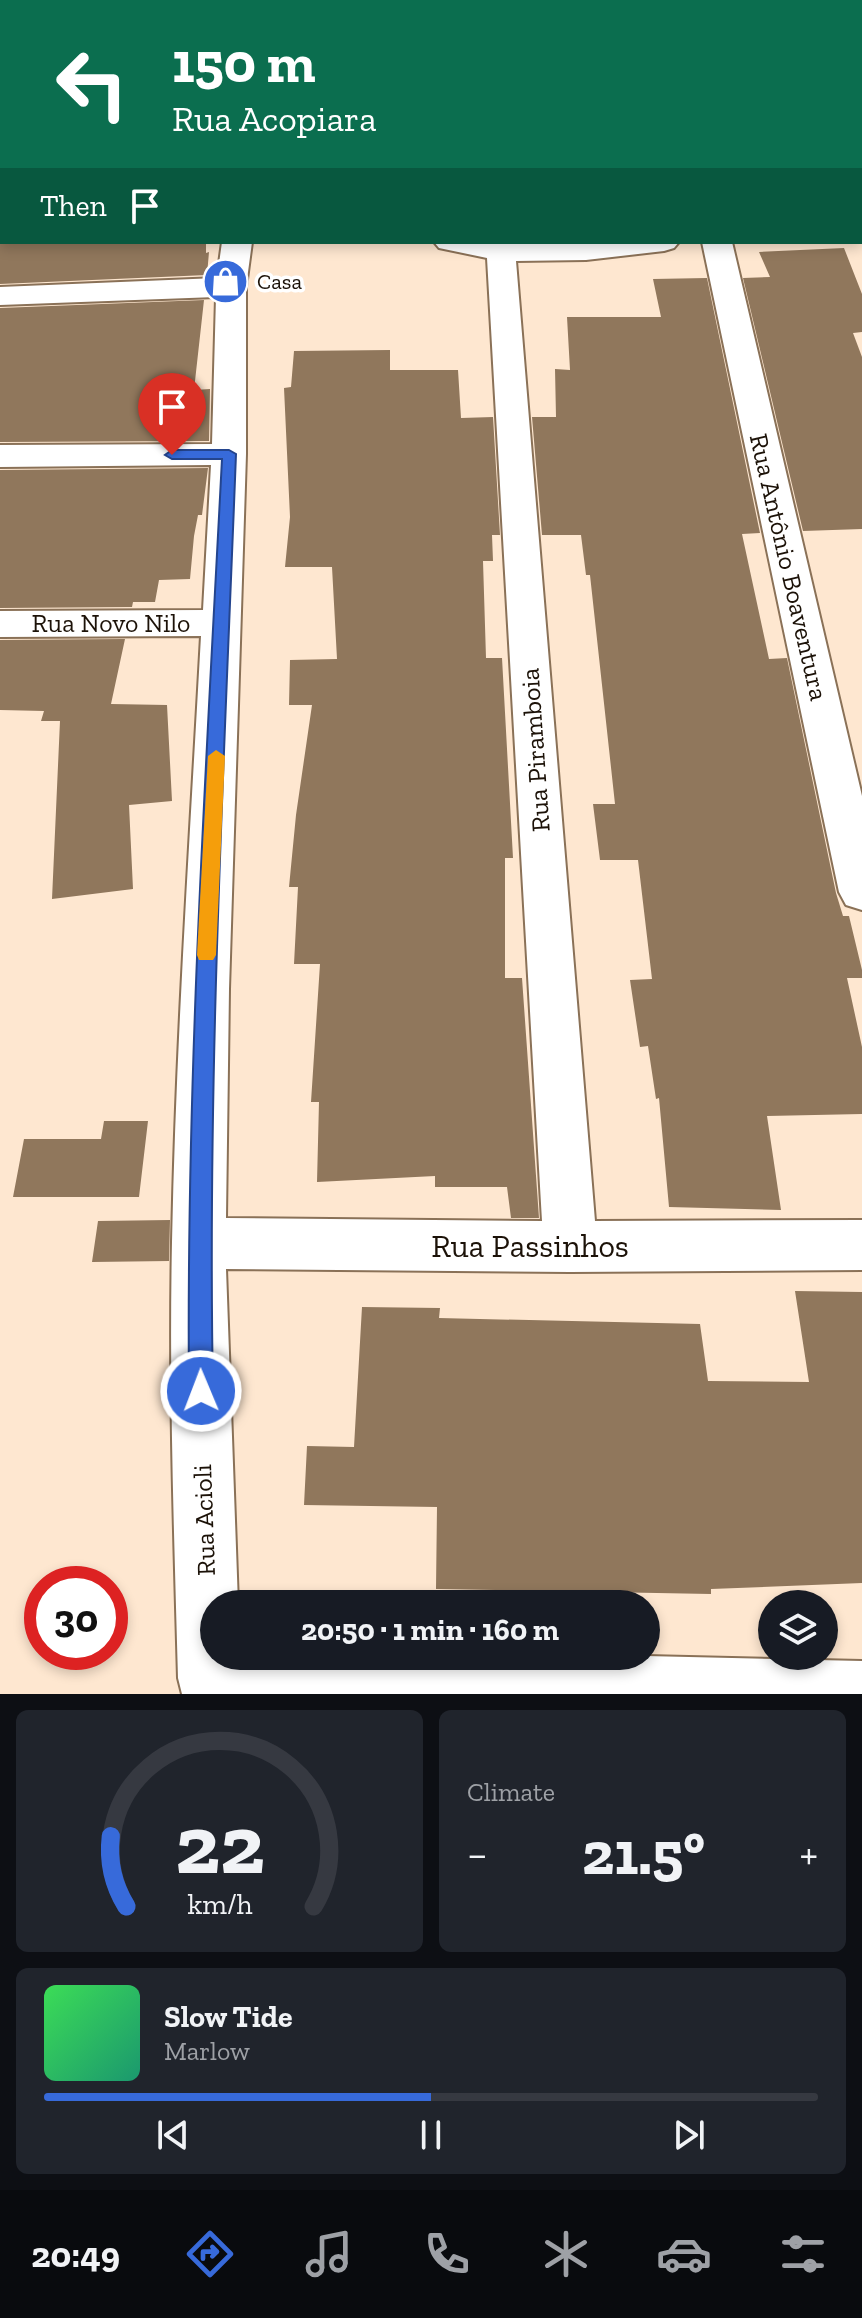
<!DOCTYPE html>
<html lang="en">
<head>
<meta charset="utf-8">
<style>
  body { margin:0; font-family:"Zilla Slab",serif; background:#20242c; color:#f1f3f6; height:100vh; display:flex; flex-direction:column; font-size:30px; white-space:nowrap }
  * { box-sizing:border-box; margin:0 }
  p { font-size:26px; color:#9ea1a6 }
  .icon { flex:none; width:44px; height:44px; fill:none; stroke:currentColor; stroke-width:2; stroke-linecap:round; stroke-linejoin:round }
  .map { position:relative; height:1694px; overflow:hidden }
  .drawer { display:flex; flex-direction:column; gap:16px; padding:16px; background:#0d0f14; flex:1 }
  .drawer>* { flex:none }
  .top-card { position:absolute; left:0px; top:0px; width:862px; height:244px; box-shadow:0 4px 12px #0003; background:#0b6e4f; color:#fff; overflow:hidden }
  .controls { position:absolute; left:758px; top:1590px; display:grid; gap:16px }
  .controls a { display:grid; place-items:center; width:80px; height:80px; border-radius:50%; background:#171b24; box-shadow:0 4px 12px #0003; font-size:40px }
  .speed { position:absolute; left:24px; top:1566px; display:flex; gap:16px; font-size:40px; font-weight:700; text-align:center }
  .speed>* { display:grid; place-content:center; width:104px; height:104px; border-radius:50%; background:#171b24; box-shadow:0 4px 12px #0003; line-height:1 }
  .speed .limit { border:12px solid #d22; background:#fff; color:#111 }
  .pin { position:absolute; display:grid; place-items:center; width:68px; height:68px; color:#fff; margin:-82px -34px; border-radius:50% 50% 50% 0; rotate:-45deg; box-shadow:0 0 8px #0007 }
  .pin .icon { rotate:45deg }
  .me { position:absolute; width:88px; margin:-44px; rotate:359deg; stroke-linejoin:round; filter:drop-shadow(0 0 6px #0008) }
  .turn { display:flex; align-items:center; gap:28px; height:168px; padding:0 40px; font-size:36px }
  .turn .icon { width:104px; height:104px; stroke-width:2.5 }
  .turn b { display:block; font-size:56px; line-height:68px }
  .then { display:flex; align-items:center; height:76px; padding:0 40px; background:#0003; gap:16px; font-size:30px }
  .big { font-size:60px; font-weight:700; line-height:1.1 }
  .drawer .card { flex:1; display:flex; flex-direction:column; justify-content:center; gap:12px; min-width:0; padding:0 28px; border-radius:12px; background:#20242c }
  .drawer .dial { align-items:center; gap:0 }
  .dial svg { height:208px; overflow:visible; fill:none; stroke:#363941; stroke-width:7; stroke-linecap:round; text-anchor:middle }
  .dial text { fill:#f1f3f6; stroke:none }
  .song { display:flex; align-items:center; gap:24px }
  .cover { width:96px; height:96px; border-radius:12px; background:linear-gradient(135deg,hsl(130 70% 55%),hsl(160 70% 35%)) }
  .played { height:8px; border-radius:4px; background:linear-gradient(90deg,#376ada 50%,#363941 50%) }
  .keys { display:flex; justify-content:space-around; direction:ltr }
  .heat { display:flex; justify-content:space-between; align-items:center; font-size:44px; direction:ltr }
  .drawer .tiles { flex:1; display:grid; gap:16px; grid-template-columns:1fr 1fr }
  .card:last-child { grid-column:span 2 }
  .trip { position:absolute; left:200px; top:1590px; width:460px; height:80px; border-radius:40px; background:#171b24; box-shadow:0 4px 12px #0003; font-weight:700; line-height:80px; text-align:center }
  .dock { display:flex; height:128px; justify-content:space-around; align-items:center; background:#090b0e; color:#9ea1a6 }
  .dock .icon { width:56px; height:56px }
  .dock .active { color:#376ada }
  .dock b { font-size:36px; color:#f1f3f6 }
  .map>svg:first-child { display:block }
  .green { fill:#d3b89c }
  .building { fill:#90775c }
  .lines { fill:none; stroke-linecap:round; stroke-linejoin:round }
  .street-casing { stroke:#8a7157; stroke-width:4 }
  .street { fill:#fff; fill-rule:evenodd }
  .rail { stroke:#5e5143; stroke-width:4; stroke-dasharray:7 4; stroke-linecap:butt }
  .route { fill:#376ada; stroke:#24458e; stroke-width:2 }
  .slow { fill:#f59e0b }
  .labels { text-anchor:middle; stroke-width:7; stroke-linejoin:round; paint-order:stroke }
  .far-poi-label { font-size:22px; fill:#1c1208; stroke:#fff; text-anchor:start }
  .street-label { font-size:26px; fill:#1c1208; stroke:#fff }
  .near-street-label { font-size:32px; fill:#1c1208; stroke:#fff }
</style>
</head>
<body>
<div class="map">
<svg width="862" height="1694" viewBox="0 0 862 1694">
  <rect width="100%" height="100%" fill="#fee7d0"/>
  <path class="green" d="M537,0H862V71L860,2H532Z"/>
  <path class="building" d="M206,242V253L209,252L207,275L0,284V243Z
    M844,248L862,294V332L853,333L862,357V529L803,531L743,278L770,277L759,252Z
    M707,278L760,533L742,534L769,659L787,658L836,893L843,916H849L862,970V978H847L862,1047V1114L767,1116L781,1210L669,1207L659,1098L656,1099L648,1046L640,1047L630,980L652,979L638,860H600L593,804H615L590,575H586L581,535H542L532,417H556L555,369L570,370L567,317H661L653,279Z
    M204,300L194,390L210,389L209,441L0,442V308Z
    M390,350V370H458L461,418L493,417L500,535H492L493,561H483L486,658H502L513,858H505V978H522L539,1218H511L507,1187H435V1176L317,1182L319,1102H311L320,964H294L298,887H289L296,815L312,705H289L290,660L337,659L332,567H285L290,517L284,388L291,387L294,351Z
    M208,468L202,515H198L194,536L190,579L159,580L155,602H133L132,607L0,608V470Z
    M125,639L111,704L167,705L172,801L129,805L133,889L52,899L60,721H41L44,711L0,710V640Z
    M104,1121H148L139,1197H13L24,1139H101Z
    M170,1220L169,1261L92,1262L98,1221Z
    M795,1291L862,1292V1583L711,1589V1594L436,1589L437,1507L304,1505L307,1446L354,1447L362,1307L440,1308L439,1318L700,1324L708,1381L809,1382Z"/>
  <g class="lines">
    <defs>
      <path id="street" d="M4,0H36L38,2H6Z
        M0,179H2V195H0Z
        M860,208H862V226H860Z
        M222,242H252L246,287V454L229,989L226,1218L542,1221L487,258L439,248L434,242H679L674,248L664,251L586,260L516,261L595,1221L862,1220V1270L570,1272L226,1269L238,1604H214V1656H646L862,1661V1694H182L178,1678C174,1533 169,1387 172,1242C176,1040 190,838 201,636L0,637V611L203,610L211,465L0,467V445L212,444L216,297L0,305V287L217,278Z
        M702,242H732L862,796V910L846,905L839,892Z"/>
    </defs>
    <use href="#street" class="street-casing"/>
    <use href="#street" class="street"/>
    <path class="rail" d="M234,0L244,2
      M277,0L286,2"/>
  </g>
  <path class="route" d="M229,450L236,454C224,766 207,1078 213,1391L209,1399L201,1402L193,1399L189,1391C186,1080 206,769 222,459H172L165,455L172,450Z"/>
  <path class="slow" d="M216,750L225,756L216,955L213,960H199L197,955L208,756Z"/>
  <defs>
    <symbol id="shop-disc" viewBox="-11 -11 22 22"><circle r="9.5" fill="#376ada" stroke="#fff"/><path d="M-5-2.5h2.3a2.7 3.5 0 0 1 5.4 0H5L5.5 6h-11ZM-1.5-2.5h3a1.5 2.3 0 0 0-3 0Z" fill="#fff"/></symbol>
  </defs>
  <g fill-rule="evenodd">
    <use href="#shop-disc" x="200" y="256" width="51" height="51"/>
  </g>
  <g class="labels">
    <g class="far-poi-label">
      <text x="257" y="289">Casa</text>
    </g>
    <g class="street-label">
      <text transform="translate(789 567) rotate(77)" y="9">Rua Antônio Boaventura</text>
      <text x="111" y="632">Rua Novo Nilo</text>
      <text transform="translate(535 750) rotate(-94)" y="9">Rua Piramboia</text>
      <text transform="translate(204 1520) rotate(-92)" y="9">Rua Acioli</text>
    </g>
    <g class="near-street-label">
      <text x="530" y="1257">Rua Passinhos</text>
    </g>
  </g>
</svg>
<div class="controls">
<a><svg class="icon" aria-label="layers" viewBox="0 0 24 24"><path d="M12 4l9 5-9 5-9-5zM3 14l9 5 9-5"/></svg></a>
</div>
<div class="speed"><div class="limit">30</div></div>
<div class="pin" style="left:172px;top:455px;background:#d93025"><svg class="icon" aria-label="arrive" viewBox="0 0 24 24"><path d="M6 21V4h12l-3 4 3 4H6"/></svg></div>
<svg class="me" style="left:201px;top:1391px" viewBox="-20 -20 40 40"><circle r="17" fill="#376ada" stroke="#fff" stroke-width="3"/><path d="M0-11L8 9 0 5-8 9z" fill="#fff"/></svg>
<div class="trip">20:50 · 1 min · 160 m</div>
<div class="top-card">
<div class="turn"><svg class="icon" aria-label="left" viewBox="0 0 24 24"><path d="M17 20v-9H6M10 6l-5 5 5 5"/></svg><div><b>150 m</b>Rua Acopiara</div></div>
<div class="then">Then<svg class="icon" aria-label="arrive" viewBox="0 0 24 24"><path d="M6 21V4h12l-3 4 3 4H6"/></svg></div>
</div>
</div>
<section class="drawer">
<div class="tiles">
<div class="card dial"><svg viewBox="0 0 100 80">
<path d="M14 69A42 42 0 1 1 86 69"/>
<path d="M14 69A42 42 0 0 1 8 42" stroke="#376ada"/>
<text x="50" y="56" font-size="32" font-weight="700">22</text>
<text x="50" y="72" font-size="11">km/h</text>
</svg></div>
<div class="card"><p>Climate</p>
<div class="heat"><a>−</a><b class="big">21.5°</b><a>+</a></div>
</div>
<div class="card">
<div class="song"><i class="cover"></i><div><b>Slow Tide</b><p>Marlow</p></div></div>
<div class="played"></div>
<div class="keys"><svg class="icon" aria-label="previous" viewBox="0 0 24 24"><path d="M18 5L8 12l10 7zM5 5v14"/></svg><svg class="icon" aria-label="pause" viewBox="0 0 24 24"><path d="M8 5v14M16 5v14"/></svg><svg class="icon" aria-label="next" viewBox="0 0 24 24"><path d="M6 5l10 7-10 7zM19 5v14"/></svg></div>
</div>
</div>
</section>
<nav class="dock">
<b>20:49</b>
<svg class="icon active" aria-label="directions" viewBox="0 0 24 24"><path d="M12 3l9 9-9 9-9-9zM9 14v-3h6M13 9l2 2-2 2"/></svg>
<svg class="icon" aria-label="music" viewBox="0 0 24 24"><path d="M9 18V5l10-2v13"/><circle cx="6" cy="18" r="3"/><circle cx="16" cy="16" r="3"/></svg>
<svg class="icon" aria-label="phone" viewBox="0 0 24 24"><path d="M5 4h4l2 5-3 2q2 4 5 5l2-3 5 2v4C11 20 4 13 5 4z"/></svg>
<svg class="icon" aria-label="climate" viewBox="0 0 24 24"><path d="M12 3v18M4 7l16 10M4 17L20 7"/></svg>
<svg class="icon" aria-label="car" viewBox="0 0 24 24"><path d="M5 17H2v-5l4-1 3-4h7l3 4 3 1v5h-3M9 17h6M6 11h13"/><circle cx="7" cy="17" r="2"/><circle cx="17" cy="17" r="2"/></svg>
<svg class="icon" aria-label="filters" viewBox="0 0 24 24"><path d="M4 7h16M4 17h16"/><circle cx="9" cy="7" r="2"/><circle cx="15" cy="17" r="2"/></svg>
</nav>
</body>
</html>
